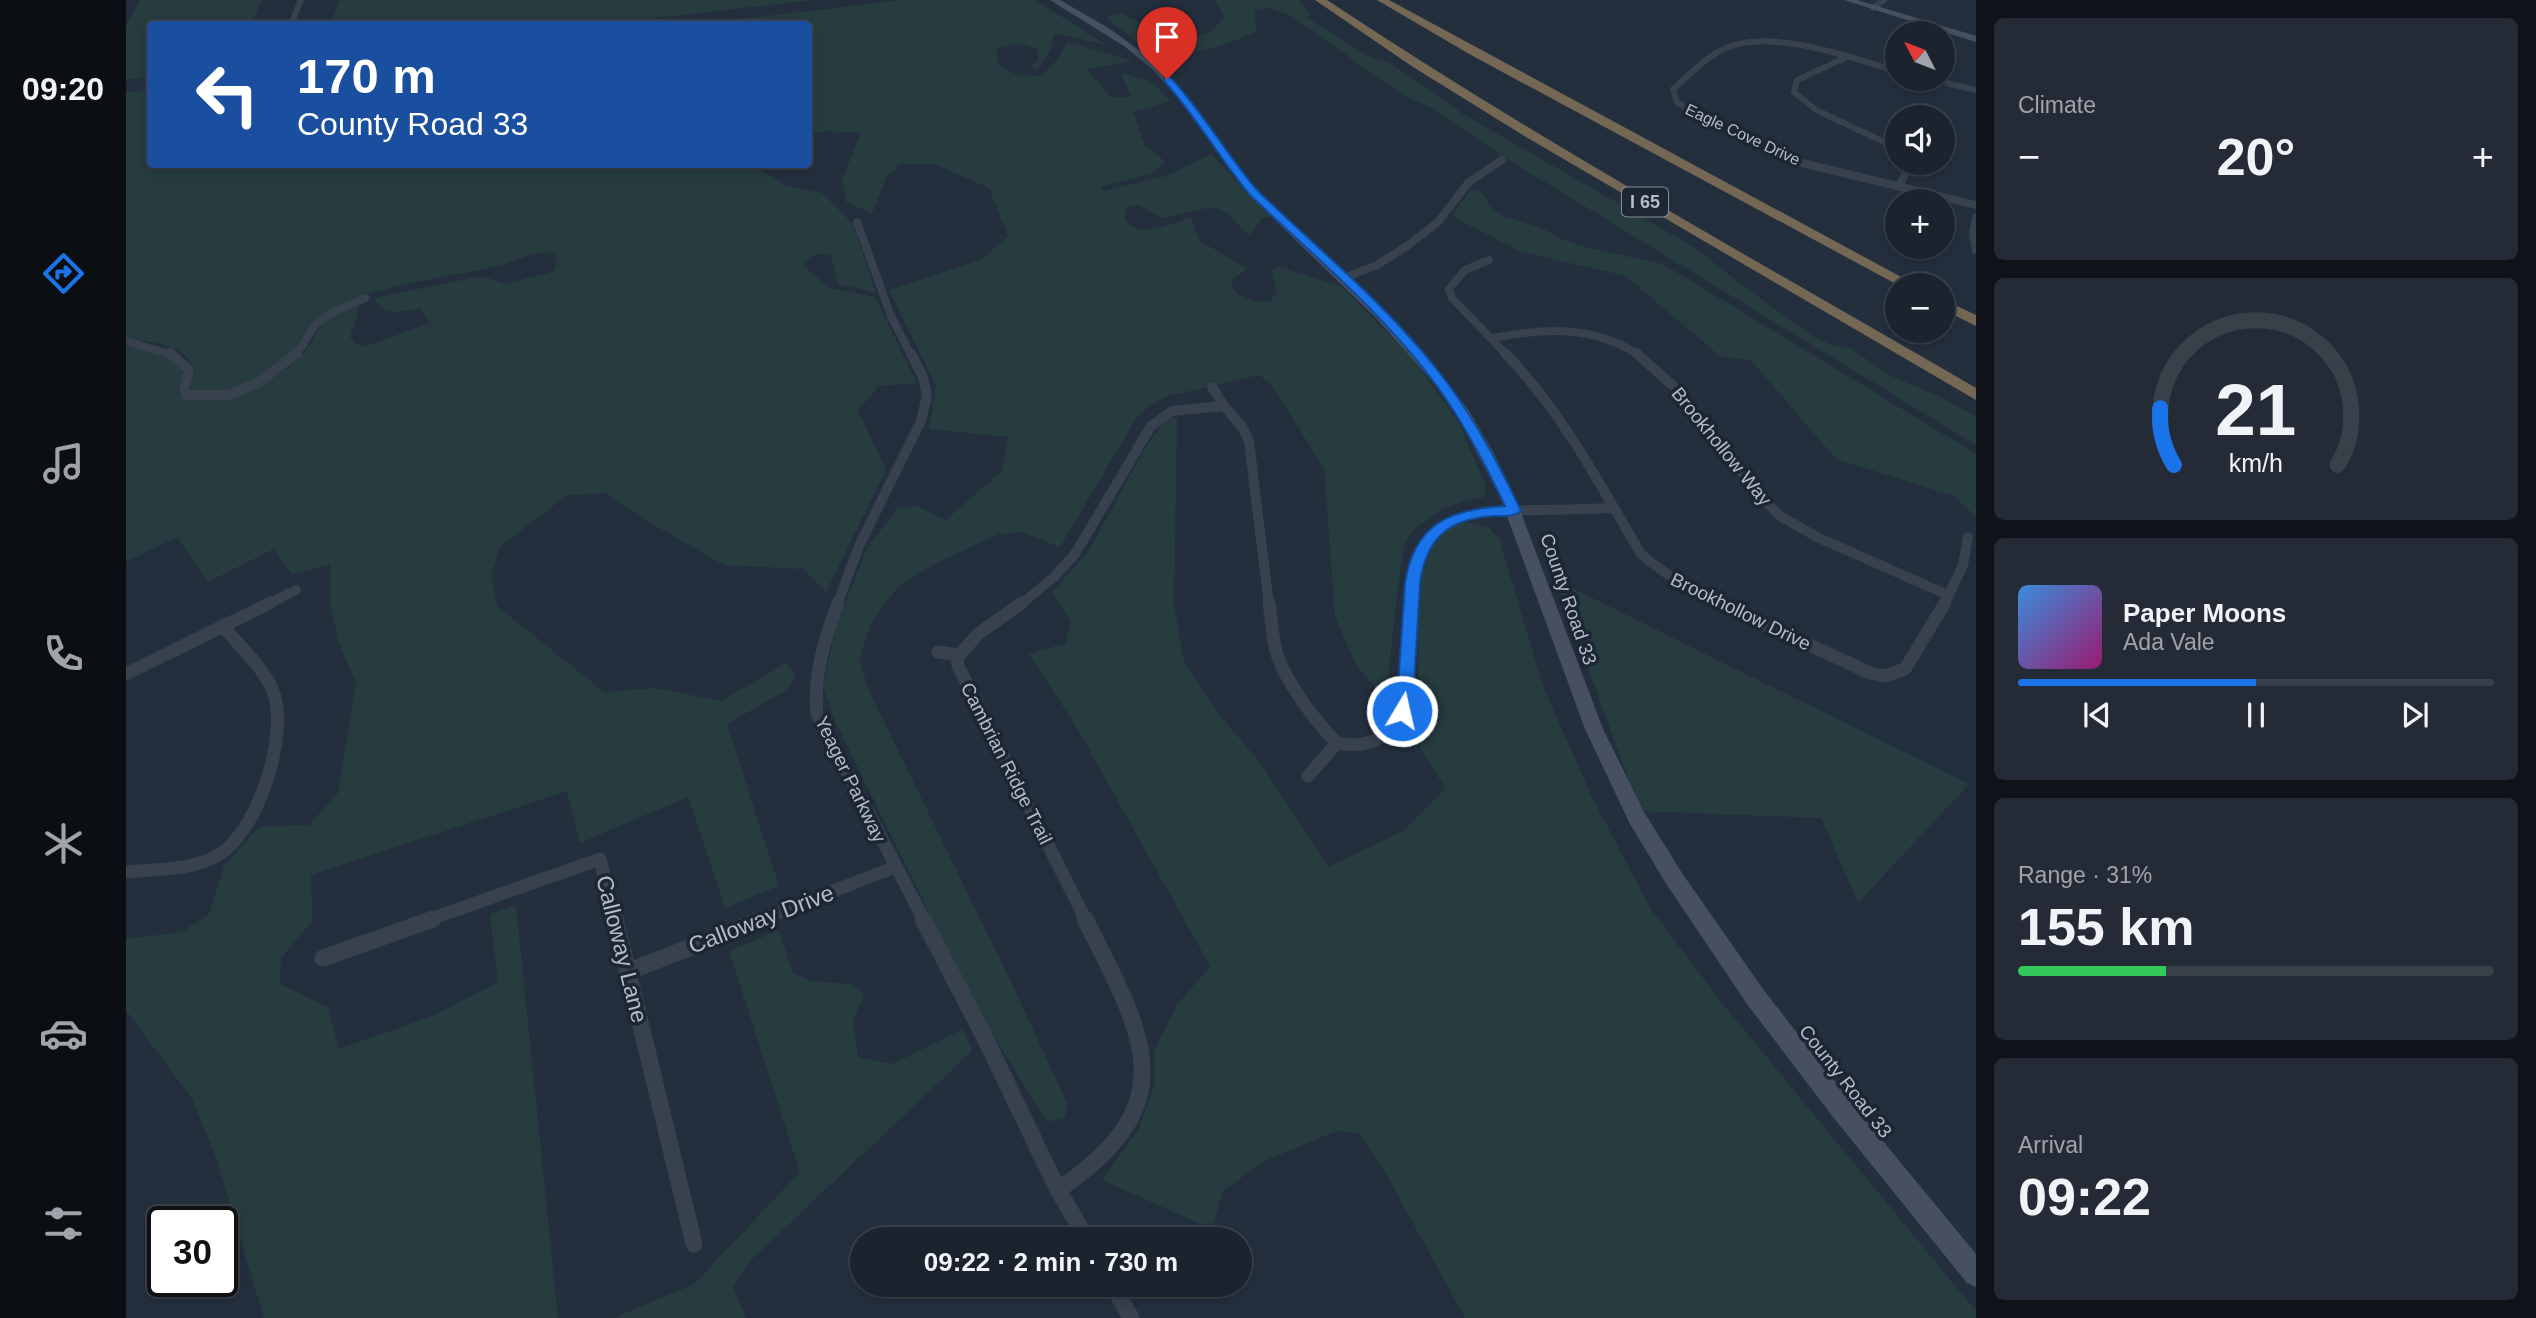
<!DOCTYPE html>
<html lang="en">
<head>
<meta charset="utf-8">
<style>
  body { margin:0; font-family:Arial,sans-serif; background:#242b36; color:#f1f3f6; height:100vh; display:flex; flex-direction:column; font-size:26px; white-space:nowrap }
  * { box-sizing:border-box; margin:0 }
  p { font-size:23px; color:#a0a4aa }
  .icon { flex:none; width:38px; height:38px; fill:none; stroke:currentColor; stroke-width:2; stroke-linecap:round; stroke-linejoin:round }
  .map { position:relative; flex:1; overflow:hidden }
  .drawer { display:flex; flex-direction:column; gap:18px; padding:18px; background:#0f1319; width:560px }
  .drawer>* { flex:none }
  .top-card { position:absolute; left:21px; top:21px; width:665px; height:147px; border-radius:7px; box-shadow:0 4px 10px #0003,0 0 0 2px #39404a; background:#1a4fa0; color:#fff; overflow:hidden }
  .needle { width:46px; rotate:312deg }
  .buttons { position:absolute; left:1759px; top:21px; display:grid; gap:14px }
  .buttons a { display:grid; place-items:center; width:70px; height:70px; border-radius:50%; background:#1b232e; box-shadow:0 4px 10px #0003,0 0 0 2px #39404a; font-size:35px }
  .speed { position:absolute; left:21px; top:1206px; display:flex; gap:14px; font-size:35px; font-weight:700; text-align:center }
  .speed>* { display:grid; place-content:center; width:91px; height:91px; border-radius:50%; background:#1b232e; box-shadow:0 4px 10px #0003,0 0 0 2px #39404a; line-height:1 }
  .speed .limit { border:4px solid #111; border-radius:10px; background:#fff; color:#111 }
  .pin { position:absolute; display:grid; place-items:center; width:60px; height:60px; color:#fff; margin:-72px -30px; border-radius:50% 50% 50% 0; rotate:-45deg; box-shadow:0 0 7px #0007 }
  .pin .icon { rotate:45deg }
  .me { position:absolute; width:77px; margin:-38px; rotate:9deg; stroke-linejoin:round; filter:drop-shadow(0 0 5px #0008) }
  .turn { display:flex; align-items:center; gap:24px; height:147px; padding:0 35px; font-size:32px }
  .turn .icon { width:91px; height:91px; stroke-width:2.5 }
  .turn b { display:block; font-size:49px; line-height:60px }
  .big { font-size:52px; font-weight:700; line-height:1.1 }
  .drawer .card { flex:1; display:flex; flex-direction:column; justify-content:center; gap:10px; min-width:0; padding:0 24px; border-radius:10px; background:#242b36 }
  .drawer .dial { align-items:center; gap:0 }
  .dial svg { height:182px; overflow:visible; fill:none; stroke:#39404a; stroke-width:7; stroke-linecap:round; text-anchor:middle }
  .dial text { fill:#f1f3f6; stroke:none }
  .song { display:flex; align-items:center; gap:21px }
  .cover { width:84px; height:84px; border-radius:10px; background:linear-gradient(135deg,hsl(210 70% 55%),hsl(320 70% 35%)) }
  .played { height:7px; border-radius:4px; background:linear-gradient(90deg,#1a73e8 50%,#39404a 50%) }
  .keys { display:flex; justify-content:space-around; direction:ltr }
  .heat { display:flex; justify-content:space-between; align-items:center; font-size:38px; direction:ltr }
  .charge { height:10px; border-radius:5px; background:linear-gradient(90deg,#34c759 31%,#39404a 0) }
  .trip { position:absolute; left:724px; top:1227px; width:402px; height:70px; border-radius:35px; background:#1b232e; box-shadow:0 4px 10px #0003,0 0 0 2px #39404a; font-weight:700; line-height:70px; text-align:center }
  main { display:flex; flex:1; min-height:0 }
  .menu { display:flex; flex-direction:column; width:126px; justify-content:space-around; align-items:center; background:#0b0e12; color:#a0a4aa }
  .menu .icon { width:49px; height:49px }
  .menu .active { color:#1a73e8 }
  .menu b { font-size:32px; color:#f1f3f6 }
  .map>svg:first-child { display:block }
  .green { fill:#263c3f }
  .lines { fill:none; stroke-linecap:round; stroke-linejoin:round }
  .street-far4 { stroke:#38414e; stroke-width:6 }
  .street-far3 { stroke:#38414e; stroke-width:8 }
  .street-far2 { stroke:#38414e; stroke-width:10 }
  .street-far1 { stroke:#38414e; stroke-width:13 }
  .street { stroke:#38414e; stroke-width:17 }
  .secondary { fill:#465061; fill-rule:evenodd }
  .highway { fill:#746855; fill-rule:evenodd }
  .route { fill:#1a73e8; stroke:#114b97; stroke-width:2 }
  .labels { text-anchor:middle; stroke-width:7; stroke-linejoin:round; paint-order:stroke }
  .far-street-label { font-size:16px; fill:#b4bcc9; stroke:#1d2633 }
  .shield { fill:#1d2633; stroke:#878f9c; stroke-width:2 }
  .shield-label { font-size:18px; font-weight:bold; fill:#b4bcc9 }
  .street-label { font-size:19px; fill:#b4bcc9; stroke:#1d2633 }
  .near-street-label { font-size:23px; fill:#b4bcc9; stroke:#1d2633 }
</style>
</head>
<body>
<main>
<nav class="menu">
<b>09:20</b>
<svg class="icon active" aria-label="directions" viewBox="0 0 24 24"><path d="M12 3l9 9-9 9-9-9zM9 14v-3h6M13 9l2 2-2 2"/></svg>
<svg class="icon" aria-label="music" viewBox="0 0 24 24"><path d="M9 18V5l10-2v13"/><circle cx="6" cy="18" r="3"/><circle cx="16" cy="16" r="3"/></svg>
<svg class="icon" aria-label="phone" viewBox="0 0 24 24"><path d="M5 4h4l2 5-3 2q2 4 5 5l2-3 5 2v4C11 20 4 13 5 4z"/></svg>
<svg class="icon" aria-label="climate" viewBox="0 0 24 24"><path d="M12 3v18M4 7l16 10M4 17L20 7"/></svg>
<svg class="icon" aria-label="car" viewBox="0 0 24 24"><path d="M5 17H2v-5l4-1 3-4h7l3 4 3 1v5h-3M9 17h6M6 11h13"/><circle cx="7" cy="17" r="2"/><circle cx="17" cy="17" r="2"/></svg>
<svg class="icon" aria-label="filters" viewBox="0 0 24 24"><path d="M4 7h16M4 17h16"/><circle cx="9" cy="7" r="2"/><circle cx="15" cy="17" r="2"/></svg>
</nav>
<div class="map">
<svg width="1850" height="1318" viewBox="0 0 1850 1318">
  <rect width="100%" height="100%" fill="#242f3e"/>
  <path class="green" d="M14,0H136L125,24H24V77L0,80V27Z
    M214,0H687L477,24H205Z
    M777,0H909L981,45L929,33L923,52L912,69L903,68L912,60L911,49L894,43L870,48L873,66C909,87 924,76 941,42L1007,61L961,69L986,98L1005,96L996,75L999,74L1024,81L1045,101L1007,112L1019,146L1040,162L1025,174L975,187L978,191L1040,176L1085,154L1144,216L1135,219L1123,236L1101,212L1086,207L1035,218L1011,204L1001,207L998,219C1014,241 1043,224 1065,217L1073,240L1121,269L1105,281L1110,293L1131,302L1145,301L1151,291L1145,271L1153,267L1215,286L1288,360L1332,421L1360,486L1358,497C1329,501 1299,515 1280,540C1274,548 1263,677 1260,699L1231,667L1209,617L1198,468L1144,383L1133,375L1038,397L1013,414L934,547L896,532L873,534L810,563L772,587L746,621L733,660L745,695L888,988L941,1103L939,1117L921,1122L849,1006L709,721L697,687L710,627L741,548L771,509L791,506L820,520L876,471L882,437L803,429L810,386L763,290L854,260L882,236L863,188L808,164H774L761,176L746,213L720,202L716,179L735,133L703,131L683,134L682,24H571Z
    M1089,0H1173L1184,15L1179,17L1246,58L1266,64L1337,114L1568,247L1620,288L1688,337L1708,346L1724,348L1765,376L1817,398L1850,417V445L1378,157L1303,107L1275,94L1164,15L1143,8L1128,11L1131,31C1101,45 1051,63 1019,46C1006,39 994,28 982,20V16L995,13L1051,42L1084,32L1098,17Z
    M24,90V164H627L660,186L696,193L727,224L750,293L712,284L704,254H690L675,264L704,288L749,297L791,383L753,386L732,410L760,470L700,592L677,569L598,565L533,528L480,493L441,495L374,547L365,575L371,606L478,692L529,688L595,701L660,663L670,676L659,691L601,724L653,886L599,908L562,797L454,843L441,791L185,875L186,921L155,958L154,984L202,1007L213,1049L309,1015L372,982L364,914L390,905L432,1318H138L90,1157L66,1099L0,1010V939L56,932L83,914L98,866L133,827L183,825L212,793L230,683L213,643L204,605V564L166,575L148,549L82,582L51,537L0,562V345C14,348 58,355 57,375C57,380 54,387 52,392C57,401 66,400 76,400C111,400 158,377 180,350C189,340 191,327 201,318C211,310 222,306 235,303L224,337L230,344L238,347L304,323L294,308C274,311 258,319 248,298L356,276L380,284L428,271L431,260L427,253C405,250 391,262 371,266C314,280 248,283 197,314C183,323 182,336 173,348C152,375 99,404 65,393C63,384 68,375 66,365C59,343 18,343 0,337V93Z
    M1344,190L1352,191L1360,197L1362,205L1379,217L1414,227L1435,239L1463,248L1537,264L1850,454V517L1828,496L1710,459L1625,360L1595,357L1500,276L1393,251L1326,216Z
    M1051,418L1048,605L1058,661L1092,713L1135,764L1202,867L1277,831L1319,788L1294,748L1290,584L1306,547L1317,532L1329,524L1340,522L1363,528L1373,538L1417,686L1465,795L1524,908L1596,1003L1850,1311V1318H1339L1258,1170L1233,1133L1211,1131L1138,1161L1097,1191L1086,1229L976,1180L1013,1128L1028,1086V1050L1051,1005L1084,966L951,728L903,654L940,643L944,621L926,592L962,552L1019,448L1033,429L1041,420Z
    M1430,580L1843,784L1732,903L1695,818L1514,811Z
    M653,930L667,973L685,981L724,984L738,994L727,1021L732,1057L766,1064L837,1029L846,1051L625,1260L607,1286L620,1318H488L568,1284L674,1172L603,951Z"/>
  <g class="lines">
    <path class="street-far4" d="M1747,8L1758,0
      M165,24L175,0
      M1719,58L1671,80L1668,92L1690,110L1771,148
      M1804,79L1850,90
      M1663,157L1576,118L1551,102L1547,89C1563,76 1578,58 1598,49C1644,27 1725,58 1771,71"/>
    <path class="street-far3" d="M1660,156L1676,163L1850,205
      M1773,187L1780,172L1779,163
      M1850,218L1847,234L1850,250
      M731,222L765,316L785,355
      M1363,260L1339,270L1323,289L1326,298L1381,355
      M1215,279L1251,265L1281,246L1312,222L1343,182L1376,160
      M1367,338C1420,328 1466,325 1513,355
      M0,341L47,355
      M168,355C178,347 181,336 188,327C200,312 222,306 239,298"/>
    <path class="street-far2" d="M44,353L63,370L58,389L60,395H102L132,383L171,353
      M1379,353C1437,413 1473,483 1515,554C1540,576 1568,591 1598,605
      M1510,353L1553,391L1634,496L1654,516L1693,538L1822,595
      M1086,387L1098,406
      M140,605L170,590
      M711,605L733,546L795,421L801,396L797,377L785,353
      M894,605L927,578L949,554L1025,426L1046,411L1098,406L1117,428L1123,441L1143,605
      M1286,605C1287,593 1286,578 1289,567C1304,509 1358,512 1405,510C1433,510 1460,509 1487,508
      M1818,605L1837,565L1842,537"/>
    <path class="street-far1" d="M712,603C699,638 687,676 691,714L798,920
      M896,603L852,634L831,658L832,666L960,920
      M1143,603C1145,617 1146,633 1149,647C1156,678 1189,721 1211,743L1182,776
      M1594,603L1744,673L1759,676L1779,669L1819,603
      M812,652L832,655
      M0,674L144,603
      M1211,743C1249,750 1266,735 1279,701L1286,603
      M0,872C30,869 67,871 94,854C132,830 162,737 148,694C139,668 114,647 97,626
      M302,920L474,859L489,920
      M633,920L769,867"/>
    <path class="street" d="M489,919L568,1244
      M797,919L859,1038L932,1190L961,1239
      M197,958L307,919
      M501,972L637,919
      M932,1190C1062,1102 1017,1035 959,919
      M986,1284L1005,1318"/>
    <path class="secondary" d="M924,0H934L984,29L1032,64L1063,98L1131,191L1258,312L1317,376L1343,411L1367,452L1389,497L1477,729L1518,812L1556,873L1637,989L1724,1101L1850,1254V1287L1841,1283L1707,1117L1621,1004L1541,885L1504,824L1459,729L1374,497L1331,415L1307,382L1249,317L1123,195L1056,102L1025,68L998,46Z
      M1718,0H1731L1850,36V42Z"/>
    <path class="highway" d="M1189,0H1201C1411,140 1632,261 1850,388V400L1400,137L1287,67Z
      M1251,0H1263L1790,285H1772L1345,55Z
      M1816,299L1850,315V326L1816,309Z"/>
  </g>
  <path class="route" d="M1038,77H1044C1077,112 1100,154 1131,190C1192,249 1261,305 1313,372C1347,415 1372,462 1395,511C1388,517 1378,516 1369,516C1323,518 1300,538 1294,583L1287,701L1281,716H1270L1267,711L1271,701L1279,583C1288,524 1324,509 1379,506C1358,461 1335,417 1304,377C1253,310 1185,253 1124,195C1093,158 1070,116 1038,81Z"/>
  <g class="labels">
    <g class="far-street-label">
      <text transform="translate(1617 134) rotate(25)" y="6">Eagle Cove Drive</text>
    </g>
    <rect class="shield" x="1496" y="187.5" width="46" height="29" rx="5"/>
    <g class="shield-label">
      <text x="1519" y="208">I 65</text>
    </g>
    <g class="street-label">
      <text transform="translate(1596 446) rotate(51)" y="7">Brookhollow Way</text>
      <text transform="translate(1443 599) rotate(71)" y="7">County Road 33</text>
      <text transform="translate(1615 611) rotate(26)" y="7">Brookhollow Drive</text>
      <text transform="translate(881 763) rotate(63)" y="7">Cambrian Ridge Trail</text>
      <text transform="translate(725 779) rotate(64)" y="7">Yeager Parkway</text>
      <text transform="translate(1720 1081) rotate(52)" y="7">County Road 33</text>
    </g>
    <g class="near-street-label">
      <text transform="translate(635 919) rotate(-21)" y="8">Calloway Drive</text>
      <text transform="translate(496 949) rotate(76)" y="8">Calloway Lane</text>
    </g>
  </g>
</svg>
<div class="buttons">
<a><svg class="needle" viewBox="-14 -14 28 28"><path d="M0-13l5 13h-10z" fill="#e53935"/><path d="M0 13l5-13h-10z" fill="#a0a4aa"/></svg></a>
<a><svg class="icon" aria-label="sound" viewBox="0 0 24 24"><path d="M4 9h4l5-4v14l-5-4H4zM17 9q2 3 0 6"/></svg></a>
<a>+</a>
<a>−</a>
</div>
<div class="speed"><div class="limit">30</div></div>
<div class="pin" style="left:1041px;top:79px;background:#d93025"><svg class="icon" aria-label="arrive" viewBox="0 0 24 24"><path d="M6 21V4h12l-3 4 3 4H6"/></svg></div>
<svg class="me" style="left:1276px;top:711px" viewBox="-20 -20 40 40"><circle r="17" fill="#1a73e8" stroke="#fff" stroke-width="3"/><path d="M0-11L8 9 0 5-8 9z" fill="#fff"/></svg>
<div class="trip">09:22 · 2 min · 730 m</div>
<div class="top-card">
<div class="turn"><svg class="icon" aria-label="left" viewBox="0 0 24 24"><path d="M17 20v-9H6M10 6l-5 5 5 5"/></svg><div><b>170 m</b>County Road 33</div></div>
</div>
</div>
<section class="drawer">
<div class="card"><p>Climate</p>
<div class="heat"><a>−</a><b class="big">20°</b><a>+</a></div>
</div>
<div class="card dial"><svg viewBox="0 0 100 80">
<path d="M14 69A42 42 0 1 1 86 69"/>
<path d="M14 69A42 42 0 0 1 8 44" stroke="#1a73e8"/>
<text x="50" y="56" font-size="32" font-weight="700">21</text>
<text x="50" y="72" font-size="11">km/h</text>
</svg></div>
<div class="card">
<div class="song"><i class="cover"></i><div><b>Paper Moons</b><p>Ada Vale</p></div></div>
<div class="played"></div>
<div class="keys"><svg class="icon" aria-label="previous" viewBox="0 0 24 24"><path d="M18 5L8 12l10 7zM5 5v14"/></svg><svg class="icon" aria-label="pause" viewBox="0 0 24 24"><path d="M8 5v14M16 5v14"/></svg><svg class="icon" aria-label="next" viewBox="0 0 24 24"><path d="M6 5l10 7-10 7zM19 5v14"/></svg></div>
</div>
<div class="card"><p>Range · 31%</p><b class="big">155 km</b><div class="charge"></div></div>
<div class="card"><p>Arrival</p><b class="big">09:22</b></div>
</section>
</main>
</body>
</html>
